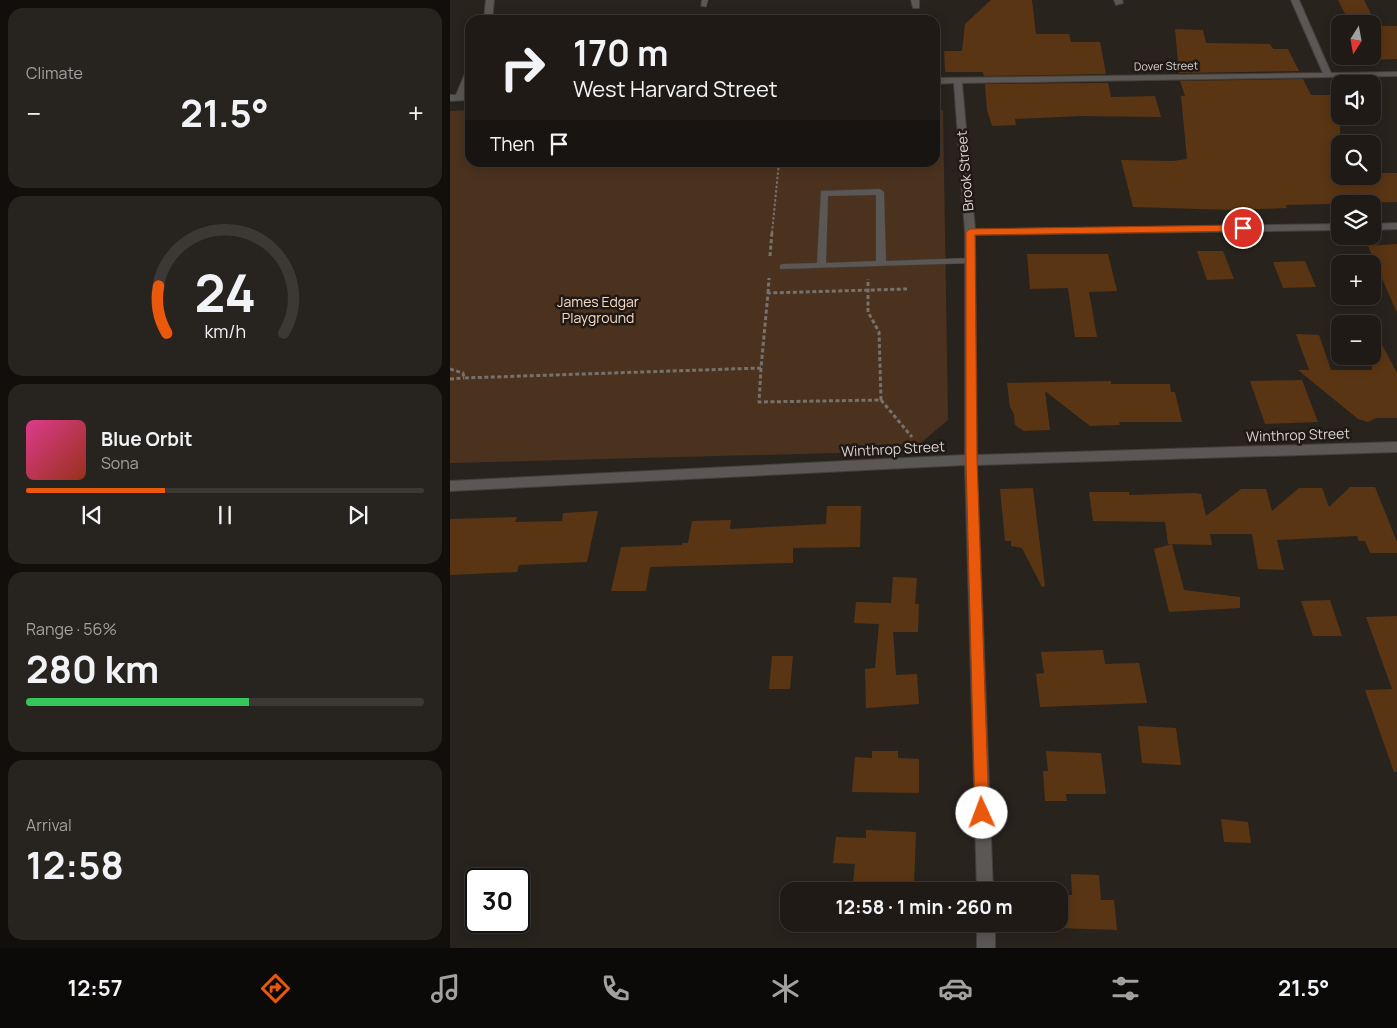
<!DOCTYPE html>
<html lang="en">
<head>
<meta charset="utf-8">
<style>
  body { margin:0; font-family:Manrope,sans-serif; background:#27231f; color:#f1f3f6; height:100vh; display:flex; flex-direction:column; font-size:19px; white-space:nowrap }
  * { box-sizing:border-box; margin:0 }
  p { font-size:16px; color:#a1a1a1 }
  .icon { flex:none; width:28px; height:28px; fill:none; stroke:currentColor; stroke-width:2; stroke-linecap:round; stroke-linejoin:round }
  .map { position:relative; flex:1; overflow:hidden }
  .sheet { display:flex; flex-direction:column; gap:8px; padding:8px; background:#110e0c; width:450px }
  .sheet>* { flex:none }
  .hud { position:absolute; left:15px; top:15px; width:475px; height:152px; border-radius:15px; box-shadow:0 2px 12px #0003,0 0 0 1px #3c3835; background:#1f1a16; color:#f1f3f6; overflow:hidden }
  .needle { width:32px; rotate:191deg }
  .buttons { position:absolute; left:881px; top:15px; display:grid; gap:10px }
  .buttons a { display:grid; place-items:center; width:50px; height:50px; border-radius:10px; background:#1f1a16; box-shadow:0 2px 12px #0003,0 0 0 1px #3c3835; font-size:25px }
  .speed { position:absolute; left:15px; top:868px; display:flex; gap:10px; font-size:25px; font-weight:700; text-align:center }
  .speed>* { display:grid; place-content:center; width:65px; height:65px; border-radius:50%; background:#1f1a16; box-shadow:0 2px 12px #0003,0 0 0 1px #3c3835; line-height:1 }
  .speed .limit { border:2px solid #111; border-radius:8px; background:#fff; color:#111 }
  .pin { position:absolute; display:grid; place-items:center; width:42px; height:42px; color:#fff; margin:-21px; border:2px solid #fff; border-radius:50%; box-shadow:0 1px 5px #0007 }
  .me { position:absolute; width:55px; margin:-28px; rotate:358deg; stroke-linejoin:round; filter:drop-shadow(0 0 4px #0008) }
  .turn { display:flex; align-items:center; gap:18px; height:105px; padding:0 25px; font-size:22px }
  .turn .icon { width:65px; height:65px; stroke-width:2.5 }
  .turn b { display:block; font-size:35px; line-height:42px }
  .then { display:flex; align-items:center; height:48px; padding:0 25px; background:#0003; gap:10px; font-size:19px }
  .big { font-size:38px; font-weight:700; line-height:1.1 }
  .sheet .tile { flex:1; display:flex; flex-direction:column; justify-content:center; gap:8px; min-width:0; padding:0 18px; border-radius:15px; background:#27231f }
  .sheet .dial { align-items:center; gap:0 }
  .dial svg { height:130px; overflow:visible; fill:none; stroke:#3c3835; stroke-width:7; stroke-linecap:round; text-anchor:middle }
  .dial text { fill:#f1f3f6; stroke:none }
  .song { display:flex; align-items:center; gap:15px }
  .cover { width:60px; height:60px; border-radius:8px; background:linear-gradient(135deg,hsl(330 70% 55%),hsl(10 70% 35%)) }
  .played { height:5px; border-radius:2px; background:linear-gradient(90deg,#ea580c 35%,#3c3835 35%) }
  .keys { display:flex; justify-content:space-around; direction:ltr }
  .heat { display:flex; justify-content:space-between; align-items:center; font-size:28px; direction:ltr }
  .charge { height:8px; border-radius:4px; background:linear-gradient(90deg,#34c759 56%,#3c3835 0) }
  .trip { position:absolute; left:330px; top:882px; width:288px; height:50px; border-radius:15px; background:#1f1a16; box-shadow:0 2px 12px #0003,0 0 0 1px #3c3835; font-weight:700; line-height:50px; text-align:center }
  .dock { display:flex; height:80px; justify-content:space-around; align-items:center; background:#0c0a09; color:#a1a1a1 }
  .dock .icon { width:35px; height:35px }
  .dock .active { color:#ea580c }
  .dock b { font-size:22px; color:#f1f3f6 }
  main { display:flex; flex:1; min-height:0 }
  .map>svg:first-child { display:block }
  .green { fill:#4b321e }
  .building { fill:#5a3513 }
  .lines { fill:none; stroke-linecap:round; stroke-linejoin:round }
  .service-casing { stroke:#453f3a; stroke-width:1 }
  .minor-casing { stroke:#453f3a; stroke-width:2 }
  .path-far1 { stroke:#76716c; stroke-width:2; stroke-dasharray:2.5 2; stroke-linecap:butt }
  .path { stroke:#76716c; stroke-width:3; stroke-dasharray:4 2.5; stroke-linecap:butt }
  .service { fill:#5b5755; fill-rule:evenodd }
  .minor { fill:#5b5755; fill-rule:evenodd }
  .route { fill:#ea580c; stroke:#983908 }
  .labels { text-anchor:middle; stroke-width:5; stroke-linejoin:round; paint-order:stroke }
  .far-street-label { font-size:11px; fill:#d8d4d0; stroke:#201915 }
  .street-label { font-size:14px; fill:#d8d4d0; stroke:#201915 }
  .park-label { font-size:14px; fill:#f5dac6; stroke:#201915 }
</style>
</head>
<body>
<main>
<section class="sheet">
<div class="tile"><p>Climate</p>
<div class="heat"><a>−</a><b class="big">21.5°</b><a>+</a></div>
</div>
<div class="tile dial"><svg viewBox="0 0 100 80">
<path d="M14 69A42 42 0 1 1 86 69"/>
<path d="M14 69A42 42 0 0 1 9 40" stroke="#ea580c"/>
<text x="50" y="56" font-size="32" font-weight="700">24</text>
<text x="50" y="72" font-size="11">km/h</text>
</svg></div>
<div class="tile">
<div class="song"><i class="cover"></i><div><b>Blue Orbit</b><p>Sona</p></div></div>
<div class="played"></div>
<div class="keys"><svg class="icon" aria-label="previous" viewBox="0 0 24 24"><path d="M18 5L8 12l10 7zM5 5v14"/></svg><svg class="icon" aria-label="pause" viewBox="0 0 24 24"><path d="M8 5v14M16 5v14"/></svg><svg class="icon" aria-label="next" viewBox="0 0 24 24"><path d="M6 5l10 7-10 7zM19 5v14"/></svg></div>
</div>
<div class="tile"><p>Range · 56%</p><b class="big">280 km</b><div class="charge"></div></div>
<div class="tile"><p>Arrival</p><b class="big">12:58</b></div>
</section>
<div class="map">
<svg width="947" height="948" viewBox="0 0 947 948">
  <rect width="100%" height="100%" fill="#29231e"/>
  <path class="green" d="M485,107L493,111L498,420L461,451L0,463V111L20,110V162H485Z"/>
  <path class="building" d="M541,0H582L586,34H619L621,42H650L656,74L534,76L533,72H495L494,51H512L515,24Z
    M888,0H914L927,26H947V59L918,60L916,56H922V24H900Z
    M725,29L753,30L756,43L820,44L823,49H838L849,71L729,73Z
    M853,79L861,95H890V176H922V173H947V202L836,205L837,208L783,210L683,207L671,160L723,161L737,159L731,96H735L730,81Z
    M658,83L661,97L705,96L711,117L630,116L565,119L566,125L542,126L537,110L535,84Z
    M947,244V313L918,246Z
    M747,251H773L784,279L757,280Z
    M577,254H658L667,291L639,292L647,337H625L618,288L580,289Z
    M855,261L866,287L833,288L823,262Z
    M922,326L947,373V418H926L918,422L908,419L848,370H859L846,334L869,335L881,370H922Z
    M852,380L868,422L815,424L800,381Z
    M661,381V384H720L721,392H725L732,422H669L670,425L640,426L595,391L600,430L574,431L565,425L564,414L560,407L557,383Z
    M900,487H925L947,542V553H920L915,541H909L907,536L827,540L834,570L808,569L802,534H760L762,545L718,544L715,522L643,521L639,492H679V495L745,493L751,494L756,516L791,489H816L822,511L849,488H872L879,507Z
    M583,488L595,586L592,587L572,548L561,546V541H555L550,489Z
    M377,506H411L410,547L343,548V563L200,567L196,591H161L171,547L232,545V543H238L242,521L281,520L280,529L376,524Z
    M148,511L137,562L69,565L67,572L0,575V519L67,517L65,522L112,521L113,513Z
    M722,544L734,590L790,597V608L719,612L704,549Z
    M443,577L467,578L465,604H469L468,632H443L446,675L467,674L469,704L416,708L415,669L425,668L429,624L404,623L406,602L441,603Z
    M880,600L892,636H863L851,601Z
    M947,616V772H944L915,690L942,689L916,617Z
    M653,650L655,664L689,663L697,703L590,707L586,674L594,673L591,652Z
    M322,656H343L340,689H319Z
    M688,726L726,728L731,765L692,763Z
    M422,751H448V758L469,759V793L402,792L405,757L422,758Z
    M596,751L651,753L656,794H616L617,801H595L593,771H598Z
    M771,819L798,822L801,843L774,842Z
    M416,830L466,832L464,885L403,883L405,864L383,863L386,837L416,838Z
    M621,874L649,875L651,900H664L667,930L609,928V895H622Z"/>
  <g class="lines">
    <defs>
      <path id="service" d="M252,0H258L256,7L251,6Z
        M430,189L434,192L436,261L521,258L526,261L524,263L330,269V265L333,264L367,263L371,191ZM426,195V261L376,263L378,196Z"/>
      <path id="minor" d="M36,0H44L42,20H34Z
        M461,0H469V8H463Z
        M664,0H672L673,3L666,5Z
        M841,0H849L881,73L947,72V76L512,83L525,229L890,224V230L525,235L527,455L947,442V452L527,465L543,891H527L515,465L0,491V481L515,455V232L504,83L485,84V78L873,73Z
        M17,69H20V81L15,95L20,94V100L0,101V95H6Z
        M947,223V229L922,230V224Z
        M527,924H545V948H527Z"/>
    </defs>
    <use href="#service" class="service-casing"/>
    <use href="#minor" class="minor-casing"/>
    <path class="path-far1" d="M322,233L329,162"/>
    <path class="path" d="M320,256L322,232
      M318,293L319,278
      M311,368L309,402L431,400L429,332L418,312V279
      M0,369L13,373L14,378L311,368L318,293L457,289
      M0,379L14,378
      M431,400L462,437"/>
    <use href="#service" class="service"/>
    <use href="#minor" class="minor"/>
  </g>
  <path class="route" d="M793,225L797,228L796,231L525,235L527,460L539,813L537,818L532,820L527,818L525,813L516,460V232L520,229Z"/>
  <g class="labels">
    <g class="far-street-label">
      <text transform="translate(716 66) rotate(-1)" y="4">Dover Street</text>
    </g>
    <g class="street-label">
      <text transform="translate(515 171) rotate(-95)" y="5">Brook Street</text>
      <text transform="translate(848 435) rotate(-2)" y="5">Winthrop Street</text>
      <text transform="translate(443 449) rotate(-3)" y="5">Winthrop Street</text>
    </g>
    <g class="park-label">
      <text x="148" y="307">James Edgar<tspan x="148" dy="16">Playground</tspan></text>
    </g>
  </g>
</svg>
<div class="buttons">
<a><svg class="needle" viewBox="-14 -14 28 28"><path d="M0-13l5 13h-10z" fill="#e53935"/><path d="M0 13l5-13h-10z" fill="#a1a1a1"/></svg></a>
<a><svg class="icon" aria-label="sound" viewBox="0 0 24 24"><path d="M4 9h4l5-4v14l-5-4H4zM17 9q2 3 0 6"/></svg></a>
<a><svg class="icon" aria-label="search" viewBox="0 0 24 24"><circle cx="10" cy="10" r="6"/><path d="M15 15l6 6"/></svg></a>
<a><svg class="icon" aria-label="layers" viewBox="0 0 24 24"><path d="M12 4l9 5-9 5-9-5zM3 14l9 5 9-5"/></svg></a>
<a>+</a>
<a>−</a>
</div>
<div class="speed"><div class="limit">30</div></div>
<div class="pin" style="left:793px;top:228px;background:#d93025"><svg class="icon" aria-label="arrive" viewBox="0 0 24 24"><path d="M6 21V4h12l-3 4 3 4H6"/></svg></div>
<svg class="me" style="left:532px;top:813px" viewBox="-20 -20 40 40"><circle r="19" fill="#fff"/><path d="M0-13L10 11 0 6-10 11z" fill="#ea580c"/></svg>
<div class="trip">12:58 · 1 min · 260 m</div>
<div class="hud">
<div class="turn"><svg class="icon" aria-label="right" viewBox="0 0 24 24"><path d="M7 20v-9h11M14 6l5 5-5 5"/></svg><div><b>170 m</b>West Harvard Street</div></div>
<div class="then">Then<svg class="icon" aria-label="arrive" viewBox="0 0 24 24"><path d="M6 21V4h12l-3 4 3 4H6"/></svg></div>
</div>
</div>
</main>
<nav class="dock">
<b>12:57</b>
<svg class="icon active" aria-label="directions" viewBox="0 0 24 24"><path d="M12 3l9 9-9 9-9-9zM9 14v-3h6M13 9l2 2-2 2"/></svg>
<svg class="icon" aria-label="music" viewBox="0 0 24 24"><path d="M9 18V5l10-2v13"/><circle cx="6" cy="18" r="3"/><circle cx="16" cy="16" r="3"/></svg>
<svg class="icon" aria-label="phone" viewBox="0 0 24 24"><path d="M5 4h4l2 5-3 2q2 4 5 5l2-3 5 2v4C11 20 4 13 5 4z"/></svg>
<svg class="icon" aria-label="climate" viewBox="0 0 24 24"><path d="M12 3v18M4 7l16 10M4 17L20 7"/></svg>
<svg class="icon" aria-label="car" viewBox="0 0 24 24"><path d="M5 17H2v-5l4-1 3-4h7l3 4 3 1v5h-3M9 17h6M6 11h13"/><circle cx="7" cy="17" r="2"/><circle cx="17" cy="17" r="2"/></svg>
<svg class="icon" aria-label="filters" viewBox="0 0 24 24"><path d="M4 7h16M4 17h16"/><circle cx="9" cy="7" r="2"/><circle cx="15" cy="17" r="2"/></svg>
<b>21.5°</b>
</nav>
</body>
</html>
